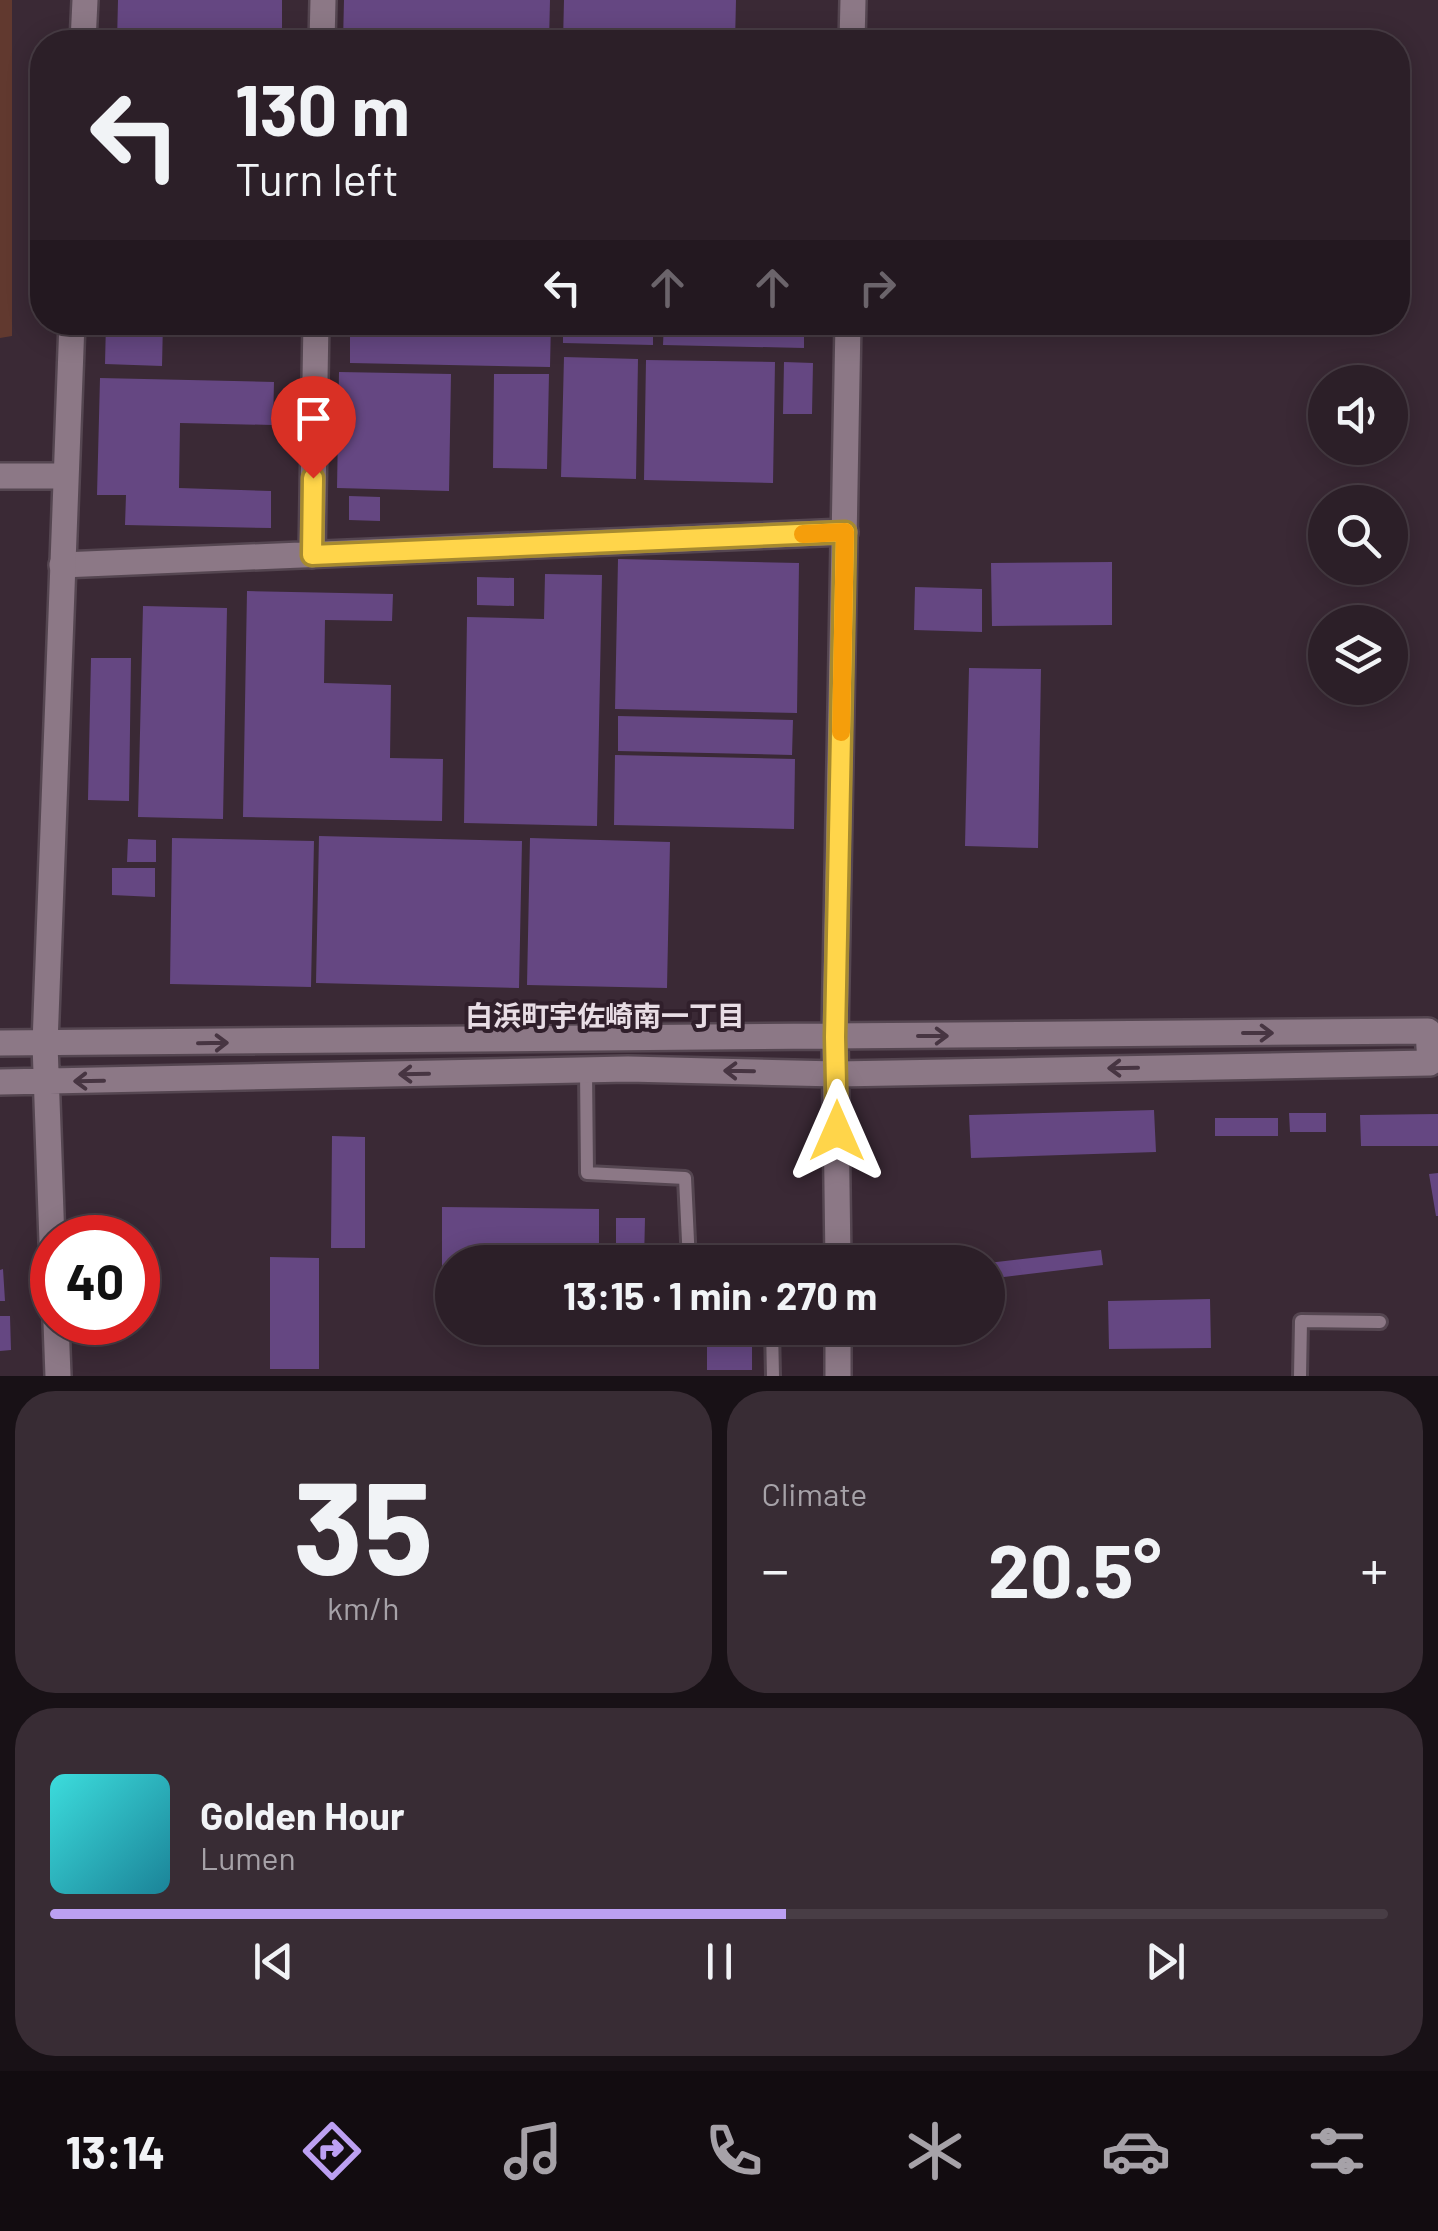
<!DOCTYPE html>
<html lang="en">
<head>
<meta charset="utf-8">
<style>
  body { margin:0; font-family:Barlow,"Noto Sans JP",sans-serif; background:#382c34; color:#f1f3f6; height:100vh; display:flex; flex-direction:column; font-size:38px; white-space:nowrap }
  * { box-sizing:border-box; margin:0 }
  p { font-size:32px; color:#a6a2a8 }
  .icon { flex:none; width:55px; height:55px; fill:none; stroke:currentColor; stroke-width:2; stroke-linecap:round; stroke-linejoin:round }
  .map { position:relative; height:1376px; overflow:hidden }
  .details { display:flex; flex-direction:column; gap:15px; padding:15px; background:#181116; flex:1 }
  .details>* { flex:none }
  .hud { position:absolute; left:30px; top:30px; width:1380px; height:305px; border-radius:40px; box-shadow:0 5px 25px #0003,0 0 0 2px #483d45; background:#2c1f28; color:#f1f3f6; overflow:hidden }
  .tools { position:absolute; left:1308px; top:365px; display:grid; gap:20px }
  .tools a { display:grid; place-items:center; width:100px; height:100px; border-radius:50%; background:#2c1f28; box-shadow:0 5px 25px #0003,0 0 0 2px #483d45; font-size:50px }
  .speed { position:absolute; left:30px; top:1215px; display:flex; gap:20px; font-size:50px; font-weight:700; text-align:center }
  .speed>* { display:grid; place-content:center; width:130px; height:130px; border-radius:50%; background:#2c1f28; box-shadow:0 5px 25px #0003,0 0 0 2px #483d45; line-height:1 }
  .speed .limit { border:15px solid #d22; background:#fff; color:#111 }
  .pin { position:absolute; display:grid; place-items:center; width:85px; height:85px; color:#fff; margin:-102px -42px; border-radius:50% 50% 50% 0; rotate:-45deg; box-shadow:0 0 10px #0007 }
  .pin .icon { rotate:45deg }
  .me { position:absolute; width:110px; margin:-55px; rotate:0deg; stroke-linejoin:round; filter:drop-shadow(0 0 8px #0008) }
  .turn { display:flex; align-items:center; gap:35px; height:210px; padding:0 40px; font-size:45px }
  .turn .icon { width:130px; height:130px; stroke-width:2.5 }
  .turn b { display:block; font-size:70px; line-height:85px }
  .lanes { display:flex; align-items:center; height:95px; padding:0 40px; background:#0003; justify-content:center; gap:50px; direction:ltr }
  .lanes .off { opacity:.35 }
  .big { font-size:75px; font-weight:700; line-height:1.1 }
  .details .card { flex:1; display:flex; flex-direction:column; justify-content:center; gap:15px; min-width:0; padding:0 35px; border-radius:40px; background:#382c34 }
  .details .dial { align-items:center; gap:0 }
  .dial b { font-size:130px; line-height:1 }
  .song { display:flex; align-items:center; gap:30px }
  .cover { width:120px; height:120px; border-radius:15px; background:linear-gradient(135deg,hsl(180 70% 55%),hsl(190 70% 35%)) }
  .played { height:10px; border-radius:5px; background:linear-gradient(90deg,#bca0f2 55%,#483d45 55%) }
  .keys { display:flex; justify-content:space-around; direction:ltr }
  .heat { display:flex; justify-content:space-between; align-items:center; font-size:55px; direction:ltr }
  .details .tiles { flex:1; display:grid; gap:15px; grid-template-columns:1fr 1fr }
  .card:last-child { grid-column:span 2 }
  .trip { position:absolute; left:435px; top:1245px; width:570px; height:100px; border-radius:50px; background:#2c1f28; box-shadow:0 5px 25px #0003,0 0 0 2px #483d45; font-weight:700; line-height:100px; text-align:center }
  .menu { display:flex; height:160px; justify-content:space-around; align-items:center; background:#120c10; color:#a6a2a8 }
  .menu .icon { width:70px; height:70px }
  .menu .current { color:#bca0f2 }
  .menu b { font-size:45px; color:#f1f3f6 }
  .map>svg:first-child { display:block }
  .green { fill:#61392f }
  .building { fill:#654782 }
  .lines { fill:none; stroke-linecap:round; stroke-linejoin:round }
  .lane-casing { stroke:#554651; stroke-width:18 }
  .street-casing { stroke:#554651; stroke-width:30 }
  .secondary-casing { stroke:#554651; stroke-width:30 }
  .lane { stroke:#8c7886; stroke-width:12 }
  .street { stroke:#8c7886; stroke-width:25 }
  .secondary { stroke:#8c7886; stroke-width:25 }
  .oneway { stroke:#473542 }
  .route-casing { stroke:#a68a30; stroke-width:25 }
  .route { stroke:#ffd54a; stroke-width:18 }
  .slow { stroke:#f59e0b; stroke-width:18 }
  .labels { text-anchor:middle; stroke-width:8; stroke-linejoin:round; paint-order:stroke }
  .neighbourhood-label { font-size:28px; font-weight:bold; fill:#e8dde5; stroke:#301f2b }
</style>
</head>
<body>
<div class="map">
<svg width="1438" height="1376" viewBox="0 0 1438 1376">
  <rect width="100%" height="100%" fill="#3a2935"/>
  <path class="green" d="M0,0H12V336L0,338Z"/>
  <path class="building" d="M118,0H282V42H117Z
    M344,0H550L549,42H343Z
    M564,0H736L735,42H563Z
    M106,322H163L162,366L105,364Z
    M350,322H551L550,367L350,363Z
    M563,322H653V345L563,343Z
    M664,322H804V348L663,345Z
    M564,357L638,359L636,479L561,477Z
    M646,360L775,362L773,483L644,480Z
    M784,362L813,363L812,414H783Z
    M339,372L451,374L449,491L337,488Z
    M494,374H549L547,469L493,468Z
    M100,378L274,382L273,425L180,423L179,488L271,491V528L125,525L126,495H97Z
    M349,496L380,497V521L349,520Z
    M618,559L799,563L797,713L615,709Z
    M1112,562V625L992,626L991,563Z
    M545,574L602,575L597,826L464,823L467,617L544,619Z
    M477,577L514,578V606L477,605Z
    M915,587L982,589V632L914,630Z
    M247,591L393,594L392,621L325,620L324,683L391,685L390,758L443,759L442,821L243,817Z
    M143,606L227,608L223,819L138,817Z
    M91,658H131L129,801L88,800Z
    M969,668L1041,669L1038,848L965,846Z
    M618,716L793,720L792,755L618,751Z
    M615,755L795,759L794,829L614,825Z
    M319,836L522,841L519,988L316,983Z
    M172,838L314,841L311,987L170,984Z
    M530,838L670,842L667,988L527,985Z
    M128,839L156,840V862H127Z
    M112,868H155V897L112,895Z
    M1154,1110L1156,1152L971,1158L969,1115Z
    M1289,1113H1326V1132H1290Z
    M1438,1114V1146H1361L1360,1115Z
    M1215,1118H1278V1136H1215Z
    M332,1136L365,1137V1248H331Z
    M1438,1173V1216H1436L1429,1174Z
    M442,1207L599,1209V1262H452V1269H442Z
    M616,1218H645L644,1262H616Z
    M1101,1250L1103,1265L988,1279V1263Z
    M270,1257L319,1258V1369H270Z
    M3,1269L5,1301H0V1270Z
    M1210,1299L1211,1348L1109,1349L1108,1301Z
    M0,1316H10L11,1350L0,1351Z
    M707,1328H752V1370H707Z"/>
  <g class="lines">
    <defs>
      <path id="lane" d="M586,1070L587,1173L685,1178L689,1262
        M772,1328L773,1376
        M1300,1376L1301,1321L1380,1322"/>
      <path id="street" d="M322,42L323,0
        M312,555L316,322
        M62,565L845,532"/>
      <path id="secondary" d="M83,42L85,0
        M852,42L853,0
        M0,476H65
        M0,1043L1428,1031L1430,1063L837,1074L628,1069L0,1082
        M52,1242L45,1044L72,322
        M838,1262L835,1037L848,322
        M56,1322L58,1376
        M838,1328V1376"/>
    </defs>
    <use href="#lane" class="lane-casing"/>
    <use href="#street" class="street-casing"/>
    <use href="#secondary" class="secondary-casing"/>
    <use href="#lane" class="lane"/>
    <use href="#street" class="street"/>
    <use href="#secondary" class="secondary"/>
  </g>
  <defs><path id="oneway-shaft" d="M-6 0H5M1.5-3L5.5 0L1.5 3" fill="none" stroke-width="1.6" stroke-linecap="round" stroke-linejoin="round" transform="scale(2.5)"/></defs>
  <g class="oneway">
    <use href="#oneway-shaft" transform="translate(1258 1033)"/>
    <use href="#oneway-shaft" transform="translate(933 1036)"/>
    <use href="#oneway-shaft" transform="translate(213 1043) rotate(-1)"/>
    <use href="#oneway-shaft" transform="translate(1123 1068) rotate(179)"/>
    <use href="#oneway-shaft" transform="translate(739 1071) rotate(-179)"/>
    <use href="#oneway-shaft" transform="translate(414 1074) rotate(179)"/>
    <use href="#oneway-shaft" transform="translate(89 1081) rotate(179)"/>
  </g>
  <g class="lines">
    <defs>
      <path id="route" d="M313,478L312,555L845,532L835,1037L837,1131"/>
    </defs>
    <use href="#route" class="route-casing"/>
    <use href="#route" class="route"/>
    <path class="slow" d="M803,534L845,532L841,732"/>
  </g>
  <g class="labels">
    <g class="neighbourhood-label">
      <text x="605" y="1026">白浜町宇佐崎南一丁目</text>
    </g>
  </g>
</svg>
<div class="tools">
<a><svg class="icon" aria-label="sound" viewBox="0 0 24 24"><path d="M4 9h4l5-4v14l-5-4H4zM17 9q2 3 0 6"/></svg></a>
<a><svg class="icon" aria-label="search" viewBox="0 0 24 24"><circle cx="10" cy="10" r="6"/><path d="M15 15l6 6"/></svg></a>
<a><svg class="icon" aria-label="layers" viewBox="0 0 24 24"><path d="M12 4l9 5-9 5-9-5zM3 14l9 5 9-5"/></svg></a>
</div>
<div class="speed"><div class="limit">40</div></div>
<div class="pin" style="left:313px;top:478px;background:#d93025"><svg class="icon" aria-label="arrive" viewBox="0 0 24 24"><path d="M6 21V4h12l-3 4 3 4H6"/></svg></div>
<svg class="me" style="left:837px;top:1131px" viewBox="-20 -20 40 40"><path d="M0-17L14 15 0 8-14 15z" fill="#ffd54a" stroke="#fff" stroke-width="4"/></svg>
<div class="trip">13:15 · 1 min · 270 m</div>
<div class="hud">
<div class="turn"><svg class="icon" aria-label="left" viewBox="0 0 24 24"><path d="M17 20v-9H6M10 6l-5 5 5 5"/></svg><div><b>130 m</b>Turn left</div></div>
<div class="lanes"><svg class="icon" aria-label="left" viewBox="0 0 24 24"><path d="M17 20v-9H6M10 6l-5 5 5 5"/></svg><svg class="icon off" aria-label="ahead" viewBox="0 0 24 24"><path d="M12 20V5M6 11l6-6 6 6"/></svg><svg class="icon off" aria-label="ahead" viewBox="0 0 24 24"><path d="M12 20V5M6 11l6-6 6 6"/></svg><svg class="icon off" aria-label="right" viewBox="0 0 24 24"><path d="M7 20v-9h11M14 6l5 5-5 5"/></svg></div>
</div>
</div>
<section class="details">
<div class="tiles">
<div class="card dial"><b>35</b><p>km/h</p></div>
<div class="card"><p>Climate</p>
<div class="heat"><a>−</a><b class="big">20.5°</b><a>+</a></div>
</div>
<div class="card">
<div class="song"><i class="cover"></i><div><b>Golden Hour</b><p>Lumen</p></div></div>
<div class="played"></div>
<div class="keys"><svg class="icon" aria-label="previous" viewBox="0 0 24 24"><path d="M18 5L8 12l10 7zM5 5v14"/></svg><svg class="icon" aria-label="pause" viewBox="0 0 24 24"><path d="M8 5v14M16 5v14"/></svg><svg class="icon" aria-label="next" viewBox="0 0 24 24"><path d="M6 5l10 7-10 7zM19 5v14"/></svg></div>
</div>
</div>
</section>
<nav class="menu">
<b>13:14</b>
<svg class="icon current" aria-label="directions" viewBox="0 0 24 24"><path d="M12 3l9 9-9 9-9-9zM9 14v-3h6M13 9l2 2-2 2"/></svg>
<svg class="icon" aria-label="music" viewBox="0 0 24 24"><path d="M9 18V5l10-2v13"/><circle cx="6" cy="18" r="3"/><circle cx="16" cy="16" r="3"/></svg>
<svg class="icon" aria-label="phone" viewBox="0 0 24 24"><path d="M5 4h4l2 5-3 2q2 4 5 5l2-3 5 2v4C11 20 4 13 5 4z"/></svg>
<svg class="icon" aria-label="climate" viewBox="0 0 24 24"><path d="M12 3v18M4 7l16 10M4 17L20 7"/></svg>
<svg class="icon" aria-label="car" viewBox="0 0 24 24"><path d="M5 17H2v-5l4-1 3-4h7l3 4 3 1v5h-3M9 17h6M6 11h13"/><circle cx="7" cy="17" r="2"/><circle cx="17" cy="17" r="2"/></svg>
<svg class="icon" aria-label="filters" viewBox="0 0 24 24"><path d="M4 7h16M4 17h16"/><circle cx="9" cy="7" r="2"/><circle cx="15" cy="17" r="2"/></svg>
</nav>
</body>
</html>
